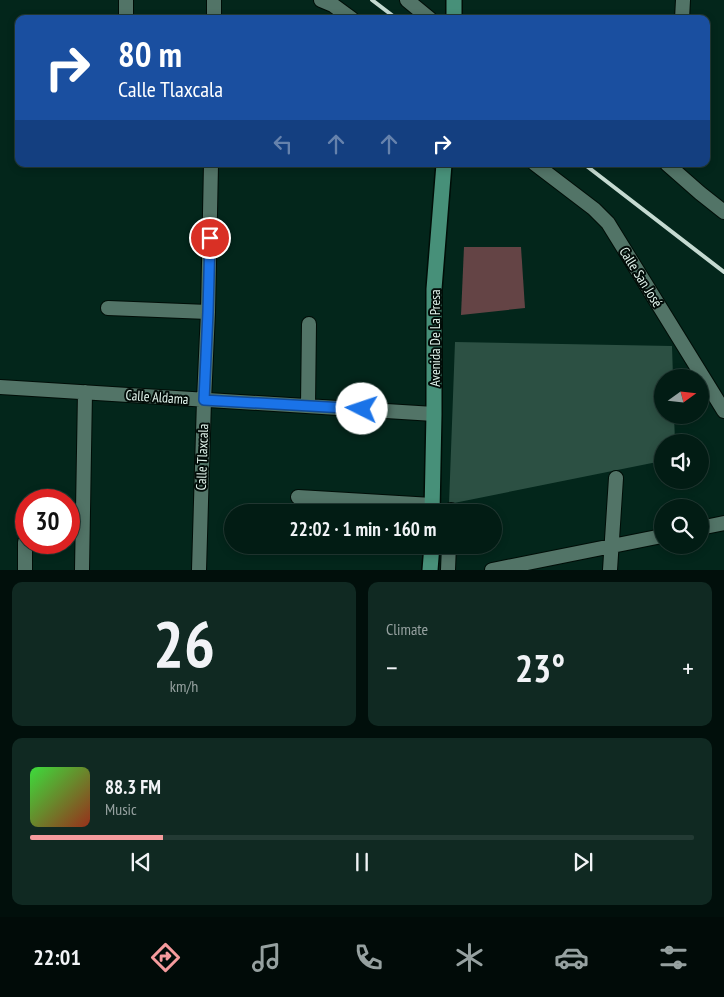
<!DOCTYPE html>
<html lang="en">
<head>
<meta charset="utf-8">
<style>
  body { margin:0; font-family:"PT Sans Narrow",sans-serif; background:#102922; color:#f1f3f6; height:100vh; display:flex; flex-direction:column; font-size:19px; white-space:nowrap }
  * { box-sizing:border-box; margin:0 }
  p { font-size:16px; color:#96a1a0 }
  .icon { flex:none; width:28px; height:28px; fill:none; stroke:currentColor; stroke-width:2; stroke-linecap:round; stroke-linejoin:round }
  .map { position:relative; height:570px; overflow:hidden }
  .drawer { display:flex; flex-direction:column; gap:12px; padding:12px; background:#010f0b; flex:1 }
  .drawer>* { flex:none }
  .guide { position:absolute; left:15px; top:15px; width:695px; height:152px; border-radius:10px; box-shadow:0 2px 8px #0003,0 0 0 1px #233a34; background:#1a4fa0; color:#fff; overflow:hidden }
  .needle { width:32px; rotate:75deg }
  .fabs { position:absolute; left:654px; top:369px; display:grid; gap:10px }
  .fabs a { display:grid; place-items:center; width:55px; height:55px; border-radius:50%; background:#021c14; box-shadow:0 2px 8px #0003,0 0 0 1px #233a34; font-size:25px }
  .speed { position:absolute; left:15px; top:489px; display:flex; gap:10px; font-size:25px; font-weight:700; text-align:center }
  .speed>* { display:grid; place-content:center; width:65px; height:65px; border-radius:50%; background:#021c14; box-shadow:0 2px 8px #0003,0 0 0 1px #233a34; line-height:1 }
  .speed .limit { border:8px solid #d22; background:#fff; color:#111 }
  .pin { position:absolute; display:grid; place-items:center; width:42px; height:42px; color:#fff; margin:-21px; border:2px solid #fff; border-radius:50%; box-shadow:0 1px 5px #0007 }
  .me { position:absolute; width:55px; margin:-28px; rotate:274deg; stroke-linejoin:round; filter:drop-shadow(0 0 4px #0008) }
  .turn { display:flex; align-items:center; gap:18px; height:105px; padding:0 20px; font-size:22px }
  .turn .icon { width:65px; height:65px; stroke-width:2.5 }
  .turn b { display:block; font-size:35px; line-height:42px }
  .lanes { display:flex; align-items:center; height:48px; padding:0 20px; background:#0003; justify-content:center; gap:25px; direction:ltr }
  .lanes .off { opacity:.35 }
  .big { font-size:38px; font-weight:800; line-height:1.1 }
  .drawer .widget { flex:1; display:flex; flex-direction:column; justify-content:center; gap:8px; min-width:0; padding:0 18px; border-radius:10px; background:#102922 }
  .drawer .dial { align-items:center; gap:0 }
  .dial b { font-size:65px; line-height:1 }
  .song { display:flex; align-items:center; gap:15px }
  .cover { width:60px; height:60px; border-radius:8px; background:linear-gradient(135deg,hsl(120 70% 55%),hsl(10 70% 35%)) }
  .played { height:5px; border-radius:2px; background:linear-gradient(90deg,#f59b9d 20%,#233a34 20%) }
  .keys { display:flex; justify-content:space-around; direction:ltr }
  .heat { display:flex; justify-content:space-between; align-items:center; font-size:28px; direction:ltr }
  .drawer .tiles { flex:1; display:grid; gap:12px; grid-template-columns:1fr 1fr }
  .widget:last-child { grid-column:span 2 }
  .trip { position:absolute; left:224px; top:504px; width:278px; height:50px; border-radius:25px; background:#021c14; box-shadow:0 2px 8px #0003,0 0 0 1px #233a34; font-weight:800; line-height:50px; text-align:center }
  .tabs { display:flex; height:80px; justify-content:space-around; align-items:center; background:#010b08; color:#96a1a0 }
  .tabs .icon { width:35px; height:35px }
  .tabs .active { color:#f59b9d }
  .tabs b { font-size:22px; color:#f1f3f6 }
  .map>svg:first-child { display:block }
  .green { fill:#2c5043 }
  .building { fill:#644445 }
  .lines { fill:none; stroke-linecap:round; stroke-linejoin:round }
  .street-casing { stroke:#000d07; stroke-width:16 }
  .secondary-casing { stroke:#000d07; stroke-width:18 }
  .street { stroke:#527467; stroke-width:14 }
  .secondary { stroke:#479079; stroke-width:15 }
  .rail { stroke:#c5dad1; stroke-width:4 }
  .route-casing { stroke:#114b97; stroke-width:12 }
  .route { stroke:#1a73e8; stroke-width:9 }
  .labels { text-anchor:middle; stroke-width:4; stroke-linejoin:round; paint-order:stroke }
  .street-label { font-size:14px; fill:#e2f5ed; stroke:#020c08 }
</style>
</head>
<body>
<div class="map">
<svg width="724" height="570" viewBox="0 0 724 570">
  <rect width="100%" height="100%" fill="#03261b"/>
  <path class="green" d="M455,342L672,346L673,377L662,378V415H674L675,442H662V461L449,504Z"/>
  <path class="building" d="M464,247H521L525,308L461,315Z"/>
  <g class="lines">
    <defs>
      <path id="street" d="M321,0L333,5L352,19
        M407,0L430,19
        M126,19V0
        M214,19V0
        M682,19L683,0
        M535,164L594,209L608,223L724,411
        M667,164L700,193L724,212
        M108,308L208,312
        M0,387L434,414
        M308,405L309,324
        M298,497L432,505
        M451,512V510
        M700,528L724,523
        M25,542V570
        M82,570L85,392
        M199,570L204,400L208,312L211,164
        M448,570L449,545
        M492,570L662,536
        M610,570L616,478"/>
      <path id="secondary" d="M454,19V0
        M432,512L434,414V289L444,164
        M430,570L432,545"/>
    </defs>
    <use href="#street" class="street-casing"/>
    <use href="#secondary" class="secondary-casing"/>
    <use href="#street" class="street"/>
    <use href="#secondary" class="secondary"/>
    <path class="rail" d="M372,0L397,19
      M584,164L724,272"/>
  </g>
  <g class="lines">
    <defs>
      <path id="route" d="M210,238L208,312L204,400L362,409"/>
    </defs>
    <use href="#route" class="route-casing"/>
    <use href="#route" class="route"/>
  </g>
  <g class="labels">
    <g class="street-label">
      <text transform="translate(641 277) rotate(58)" y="5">Calle San José</text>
      <text transform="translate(435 338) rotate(-90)" y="5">Avenida De La Presa</text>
      <text transform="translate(157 397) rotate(4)" y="5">Calle Aldama</text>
      <text transform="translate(202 457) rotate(-88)" y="5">Calle Tlaxcala</text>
    </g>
  </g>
</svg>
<div class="fabs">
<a><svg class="needle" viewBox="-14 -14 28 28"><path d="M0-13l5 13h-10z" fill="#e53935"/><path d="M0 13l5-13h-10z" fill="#96a1a0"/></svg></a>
<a><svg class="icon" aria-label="sound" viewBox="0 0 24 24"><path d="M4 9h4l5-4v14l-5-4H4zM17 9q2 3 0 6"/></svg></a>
<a><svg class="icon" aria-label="search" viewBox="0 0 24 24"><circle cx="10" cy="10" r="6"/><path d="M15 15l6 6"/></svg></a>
</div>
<div class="speed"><div class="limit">30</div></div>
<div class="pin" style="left:210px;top:238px;background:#d93025"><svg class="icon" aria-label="arrive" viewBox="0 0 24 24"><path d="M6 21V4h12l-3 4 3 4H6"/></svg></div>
<svg class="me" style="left:362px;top:409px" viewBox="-20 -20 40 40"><circle r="19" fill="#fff"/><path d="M0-13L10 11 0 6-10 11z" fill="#1a73e8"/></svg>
<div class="trip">22:02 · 1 min · 160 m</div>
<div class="guide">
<div class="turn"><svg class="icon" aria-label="right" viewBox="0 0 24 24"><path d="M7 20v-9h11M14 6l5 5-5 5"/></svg><div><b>80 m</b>Calle Tlaxcala</div></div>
<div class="lanes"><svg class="icon off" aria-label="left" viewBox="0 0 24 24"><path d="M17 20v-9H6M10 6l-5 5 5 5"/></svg><svg class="icon off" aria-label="ahead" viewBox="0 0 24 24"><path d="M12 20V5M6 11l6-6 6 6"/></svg><svg class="icon off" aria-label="ahead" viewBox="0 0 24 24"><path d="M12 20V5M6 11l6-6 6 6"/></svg><svg class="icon" aria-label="right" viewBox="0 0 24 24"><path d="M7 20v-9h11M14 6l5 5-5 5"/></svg></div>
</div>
</div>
<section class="drawer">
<div class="tiles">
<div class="widget dial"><b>26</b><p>km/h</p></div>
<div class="widget"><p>Climate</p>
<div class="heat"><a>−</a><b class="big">23°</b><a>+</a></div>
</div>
<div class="widget">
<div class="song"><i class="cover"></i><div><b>88.3 FM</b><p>Music</p></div></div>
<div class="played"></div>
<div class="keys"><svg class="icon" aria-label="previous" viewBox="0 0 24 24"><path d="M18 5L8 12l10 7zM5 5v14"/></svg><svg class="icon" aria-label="pause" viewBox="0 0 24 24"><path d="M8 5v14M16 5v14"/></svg><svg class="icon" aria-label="next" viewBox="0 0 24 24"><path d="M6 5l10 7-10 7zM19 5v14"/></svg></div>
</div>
</div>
</section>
<nav class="tabs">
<b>22:01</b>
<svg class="icon active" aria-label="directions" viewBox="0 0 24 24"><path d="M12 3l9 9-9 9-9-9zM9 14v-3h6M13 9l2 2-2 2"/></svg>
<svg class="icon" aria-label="music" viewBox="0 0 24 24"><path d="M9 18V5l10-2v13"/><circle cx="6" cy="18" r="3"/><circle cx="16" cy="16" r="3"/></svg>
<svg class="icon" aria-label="phone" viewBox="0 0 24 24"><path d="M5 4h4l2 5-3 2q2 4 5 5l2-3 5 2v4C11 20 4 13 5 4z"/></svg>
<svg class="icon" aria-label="climate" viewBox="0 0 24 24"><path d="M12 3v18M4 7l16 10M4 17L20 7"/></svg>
<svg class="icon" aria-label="car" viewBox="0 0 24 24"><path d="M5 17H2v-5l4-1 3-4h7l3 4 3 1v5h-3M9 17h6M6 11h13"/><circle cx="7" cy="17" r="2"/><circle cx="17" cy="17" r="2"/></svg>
<svg class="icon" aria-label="filters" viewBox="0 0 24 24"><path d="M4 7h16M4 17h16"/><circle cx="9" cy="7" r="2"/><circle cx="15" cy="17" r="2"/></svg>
</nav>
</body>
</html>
